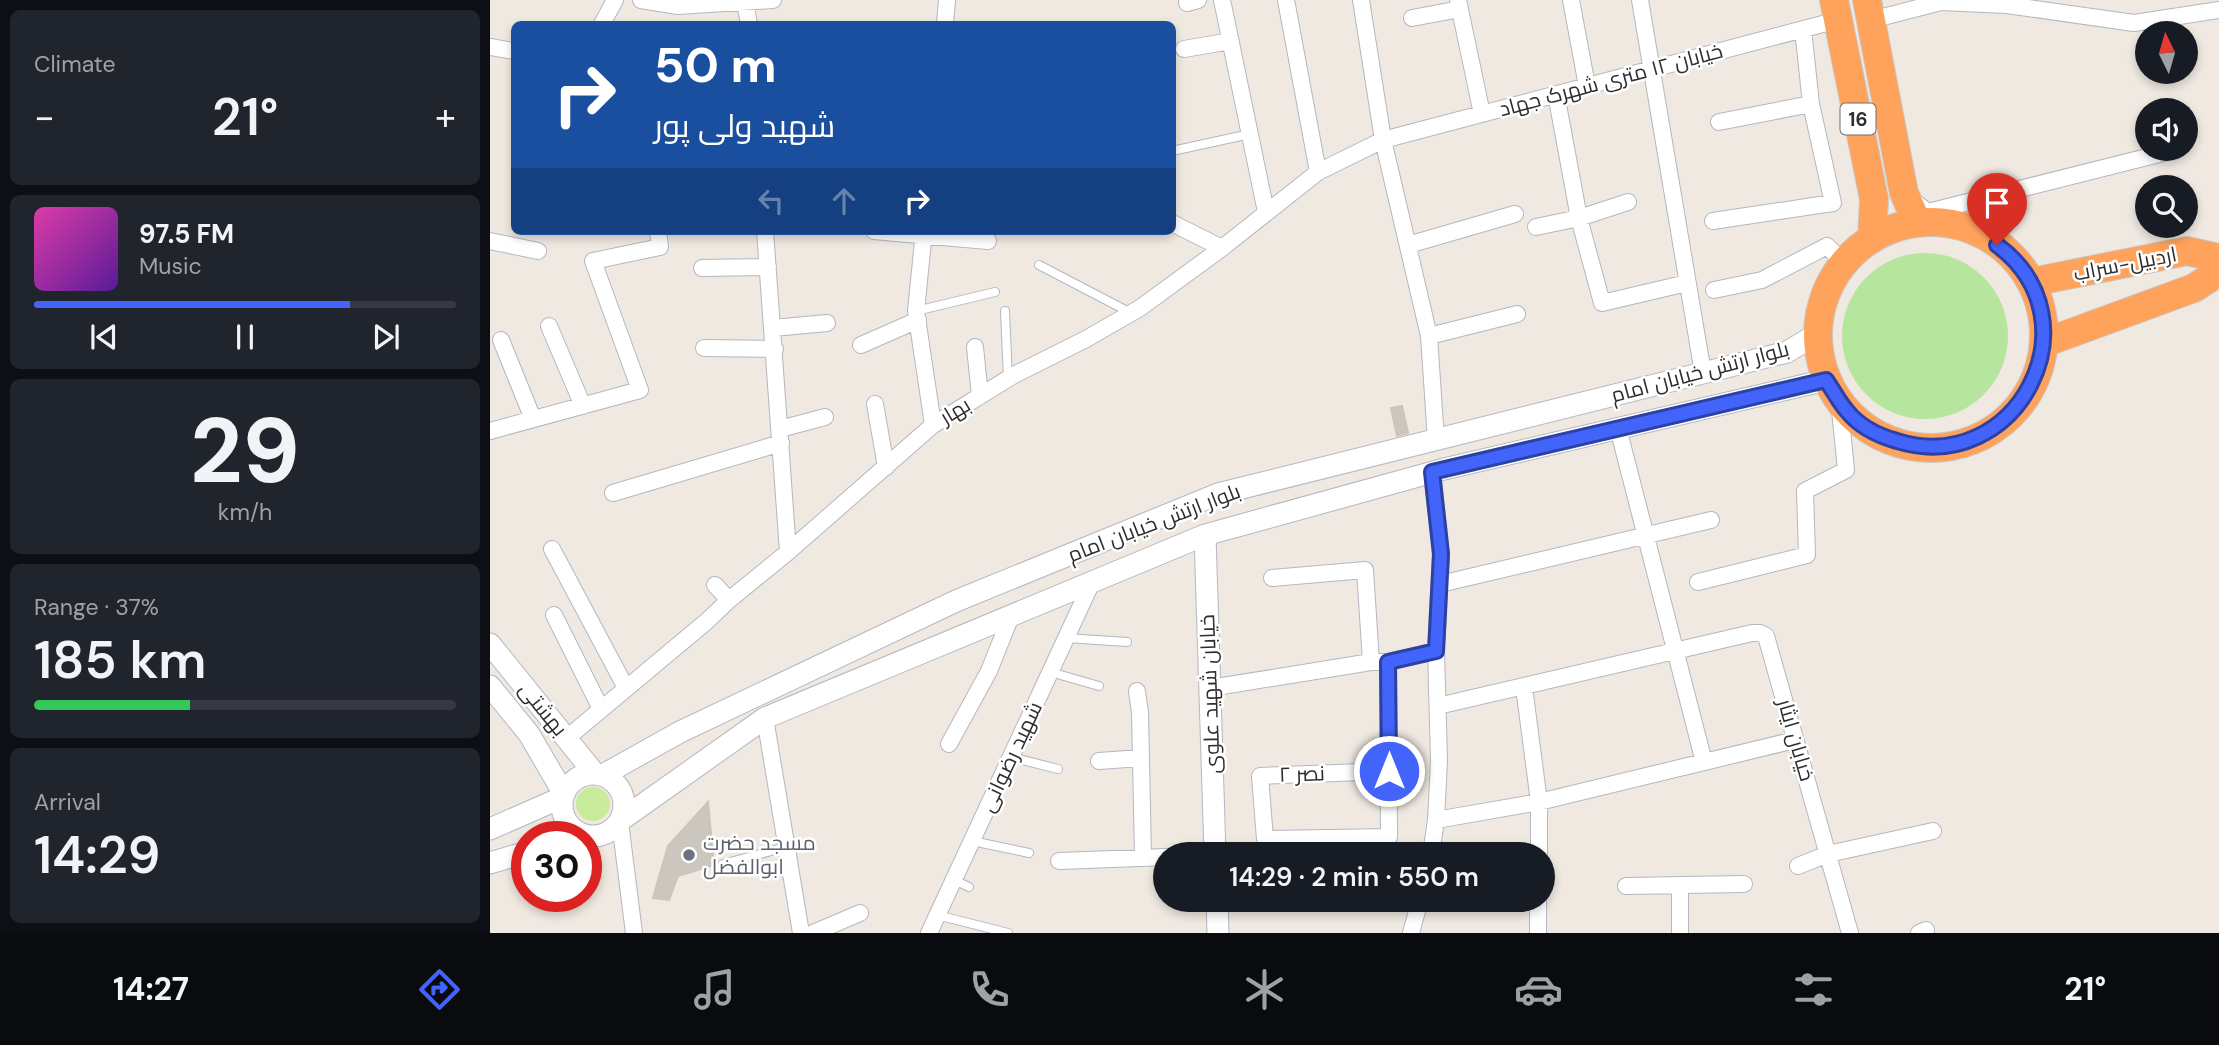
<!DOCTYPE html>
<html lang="en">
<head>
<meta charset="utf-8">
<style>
  body { margin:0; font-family:"DM Sans",Cairo,sans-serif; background:#20242c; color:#f1f3f6; height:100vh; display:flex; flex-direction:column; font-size:26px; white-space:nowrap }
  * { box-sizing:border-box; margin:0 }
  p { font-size:23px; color:#9ea1a6 }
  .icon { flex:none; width:38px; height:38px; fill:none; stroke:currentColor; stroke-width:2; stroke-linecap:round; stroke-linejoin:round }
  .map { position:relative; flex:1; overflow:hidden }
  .details { display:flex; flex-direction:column; gap:10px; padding:10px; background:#0d0f14; width:490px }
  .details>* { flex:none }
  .top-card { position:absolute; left:21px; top:21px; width:665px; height:214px; border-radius:10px; box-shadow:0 4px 10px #0003; background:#1a4fa0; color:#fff; overflow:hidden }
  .needle { width:46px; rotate:355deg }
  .buttons { position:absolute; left:1645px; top:21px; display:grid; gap:14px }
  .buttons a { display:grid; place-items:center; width:63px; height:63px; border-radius:50%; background:#171b24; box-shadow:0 4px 10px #0003; font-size:35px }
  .speed { position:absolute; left:21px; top:821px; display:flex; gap:14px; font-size:35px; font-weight:700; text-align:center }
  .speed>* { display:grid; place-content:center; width:91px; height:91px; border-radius:50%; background:#171b24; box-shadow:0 4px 10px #0003; line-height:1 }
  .speed .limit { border:10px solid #d22; background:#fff; color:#111 }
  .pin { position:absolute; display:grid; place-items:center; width:60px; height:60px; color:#fff; margin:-72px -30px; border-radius:50% 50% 50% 0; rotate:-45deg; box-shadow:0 0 7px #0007 }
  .pin .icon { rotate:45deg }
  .me { position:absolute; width:77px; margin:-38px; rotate:0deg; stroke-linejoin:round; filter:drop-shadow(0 0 5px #0008) }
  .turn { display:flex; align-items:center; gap:24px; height:147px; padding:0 28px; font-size:32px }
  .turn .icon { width:91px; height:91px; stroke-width:2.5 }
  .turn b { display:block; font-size:49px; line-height:60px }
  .lanes { display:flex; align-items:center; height:66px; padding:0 28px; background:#0003; justify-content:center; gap:35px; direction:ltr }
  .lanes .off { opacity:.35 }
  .big { font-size:52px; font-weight:600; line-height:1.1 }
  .details .widget { flex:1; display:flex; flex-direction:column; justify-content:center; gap:10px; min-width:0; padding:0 24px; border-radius:10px; background:#20242c }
  .details .dial { align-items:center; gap:0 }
  .dial b { font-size:91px; line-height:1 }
  .song { display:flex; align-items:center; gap:21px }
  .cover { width:84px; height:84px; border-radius:10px; background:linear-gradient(135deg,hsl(320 70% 55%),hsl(270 70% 35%)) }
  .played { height:7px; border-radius:4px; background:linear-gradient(90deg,#4264fb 75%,#363941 75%) }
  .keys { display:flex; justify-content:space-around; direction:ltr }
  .heat { display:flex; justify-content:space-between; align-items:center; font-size:38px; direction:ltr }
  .charge { height:10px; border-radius:5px; background:linear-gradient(90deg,#34c759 37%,#363941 0) }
  .trip { position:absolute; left:663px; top:842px; width:402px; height:70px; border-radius:35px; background:#171b24; box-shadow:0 4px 10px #0003; font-weight:600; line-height:70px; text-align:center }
  .tabs { display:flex; height:112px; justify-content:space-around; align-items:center; background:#090b0e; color:#9ea1a6 }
  .tabs .icon { width:49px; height:49px }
  .tabs .current { color:#4264fb }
  .tabs b { font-size:32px; color:#f1f3f6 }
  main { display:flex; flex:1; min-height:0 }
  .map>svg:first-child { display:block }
  .green { fill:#b6e59e }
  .pitch { fill:#c9ec9a }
  .building { fill:#cbc7bf; stroke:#cbc5ba; stroke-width:2 }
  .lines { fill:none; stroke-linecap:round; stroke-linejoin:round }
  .lane-casing { stroke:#b4b7c1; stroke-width:10 }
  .street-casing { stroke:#b4b7c1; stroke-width:18 }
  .secondary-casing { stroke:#b4b7c1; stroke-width:23 }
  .highway-casing { stroke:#c9c9c9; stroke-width:30 }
  .lane { stroke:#fff; stroke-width:8 }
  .street { stroke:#fff; stroke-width:16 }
  .secondary { stroke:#fff; stroke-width:21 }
  .highway { stroke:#ffa35c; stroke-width:28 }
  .route-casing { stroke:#2b41a3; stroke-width:18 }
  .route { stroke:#4264fb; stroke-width:12 }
  .worship-dot { fill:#6b7280; stroke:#fff; stroke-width:2.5 }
  .labels { text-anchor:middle; stroke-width:5; stroke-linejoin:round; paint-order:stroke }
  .shield { fill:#fff; stroke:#6d6d6d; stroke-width:2 }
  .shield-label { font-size:19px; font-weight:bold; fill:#2e2e2e }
  .street-label { font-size:21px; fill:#2e2e2e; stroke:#fff }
  .worship-label { font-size:21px; fill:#5b616d; stroke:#fff; text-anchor:start }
</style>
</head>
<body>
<main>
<section class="details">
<div class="widget"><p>Climate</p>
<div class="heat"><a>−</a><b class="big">21°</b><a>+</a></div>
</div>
<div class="widget">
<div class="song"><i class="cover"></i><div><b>97.5 FM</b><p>Music</p></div></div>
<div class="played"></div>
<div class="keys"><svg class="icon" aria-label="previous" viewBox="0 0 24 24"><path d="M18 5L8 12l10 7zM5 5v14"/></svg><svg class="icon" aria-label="pause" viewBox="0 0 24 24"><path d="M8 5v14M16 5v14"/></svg><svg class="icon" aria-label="next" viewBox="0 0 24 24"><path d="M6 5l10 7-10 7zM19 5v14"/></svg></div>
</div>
<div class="widget dial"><b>29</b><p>km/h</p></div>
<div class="widget"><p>Range · 37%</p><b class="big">185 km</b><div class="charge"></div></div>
<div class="widget"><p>Arrival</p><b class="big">14:29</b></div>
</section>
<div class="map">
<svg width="1729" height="933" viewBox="0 0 1729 933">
  <rect width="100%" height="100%" fill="#efe9e1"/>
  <path class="green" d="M1352 336a83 83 0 1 1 166 0a83 83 0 1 1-166 0Z"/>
  <path class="pitch" d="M86 804a17 17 0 1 1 34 0a17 17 0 1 1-34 0Z"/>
  <path class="building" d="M912,406L918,433L907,436L901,408Z
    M218,802L224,865L188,876L179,900L163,898L178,846Z"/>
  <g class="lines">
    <defs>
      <path id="lane" d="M682,151L760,134
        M549,265L641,313
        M426,311L505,292
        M515,311L518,379
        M576,638L637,642
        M560,672L609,686
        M521,757L568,769
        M482,841L539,853
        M233,864L296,847
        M464,880L479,887
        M447,915L518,933"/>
      <path id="street" d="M151,0L188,6L283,0
        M732,0L776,212
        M796,0L828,172
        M871,0L893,140L939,336L946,440
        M968,0L992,114
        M1081,0L1097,86
        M1150,0L1213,373
        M255,2L259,24
        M697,3L708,0
        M922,18L970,9
        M1381,20L1451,2L1517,5L1644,23L1729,10
        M112,24L125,0
        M455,24L457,0
        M0,47L24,51
        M694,49L741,41
        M1066,94L1089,218L1112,303L1197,283
        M1229,122L1321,104
        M1421,199L1438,212L1677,152
        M1223,221L1343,203L1321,104L1313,29
        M682,223L732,248
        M1046,227L1089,218L1138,202
        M275,231L298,552
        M384,231L498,241
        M434,231L426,311L443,425
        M0,241L48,251
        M918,245L1025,214
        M212,268L278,267
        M1224,290L1272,280L1337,246L1354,263
        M59,326L93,406
        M283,328L337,323
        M939,336L1027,314
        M11,340L43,419
        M371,345L428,320
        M485,347L490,396
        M214,348L285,349
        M385,404L396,467
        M1128,428L1214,762
        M290,429L335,417
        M0,431L150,390L103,261L170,247L168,231
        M123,493L291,443
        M62,549L136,688
        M782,578L875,570L881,662
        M1208,582L1317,555L1315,491L1356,470L1349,400
        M950,584L1221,520
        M225,585L239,600
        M64,615L111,709
        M898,662L899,837L775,839L770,776L899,771
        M1034,687L1049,802V854
        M720,688L881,662H898L946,651
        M647,691L650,713L653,857
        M948,706L1262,633H1270L1276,636L1360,933
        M275,718L311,933
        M77,738L217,621L239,600L298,552L443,425L524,375L596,339L650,308L732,248L828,172L893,140L1348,20
        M459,744L499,671L521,616
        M609,761L651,758
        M946,820L1049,802L1305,740
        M130,822L144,933
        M941,854L946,820L949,761L946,651L951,554L942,472
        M569,861L676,857
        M1308,866L1338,854L1443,831
        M1136,886L1254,884
        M323,933L370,913
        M439,933L602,582
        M921,933L930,900
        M1048,933V900
        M1190,933V885
        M1429,933L1436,930"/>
      <path id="secondary" d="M715,535L725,854
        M0,644L105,774
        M0,686L39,734L74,794
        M72 805a31 31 0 1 1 62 0a31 31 0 1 1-62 0Z
        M113,775L190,732L466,601L728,494L1297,352L1327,334
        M131,820L275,718L715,535L954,469L1336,380
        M0,829L73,797
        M0,863L37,852
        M727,900L728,933"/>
      <path id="highway" d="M1344,0L1384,199L1382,238
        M1377,0L1414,193L1427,222
        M1328 335a113 113 0 1 1 226 0a113 113 0 1 1-226 0Z
        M1542,282L1697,251L1729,258
        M1554,343L1704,288L1729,272"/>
    </defs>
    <use href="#lane" class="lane-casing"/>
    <use href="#street" class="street-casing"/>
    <use href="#secondary" class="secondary-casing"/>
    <use href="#highway" class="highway-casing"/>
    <use href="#lane" class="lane"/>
    <use href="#street" class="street"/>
    <use href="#secondary" class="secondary"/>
    <use href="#highway" class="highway"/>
  </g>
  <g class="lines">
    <defs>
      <path id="route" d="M899,771L898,662L946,651L951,554L942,472L1336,380C1343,390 1349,402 1357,411C1369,426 1389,436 1407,441C1527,478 1609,320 1507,245"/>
    </defs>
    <use href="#route" class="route-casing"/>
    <use href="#route" class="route"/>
  </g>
  <circle class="worship-dot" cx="199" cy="855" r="7"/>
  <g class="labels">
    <rect class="shield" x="1350.5" y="103.5" width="35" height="31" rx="5"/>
    <g class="shield-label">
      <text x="1368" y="126">16</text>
    </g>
    <g class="street-label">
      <text transform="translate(1121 80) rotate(-15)" y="7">خیابان ۱۲ متری شهرک جهاد</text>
      <text transform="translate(1635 264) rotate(-11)" y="7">اردبیل-سراب</text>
      <text transform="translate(1210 372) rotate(-15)" y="7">بلوار ارتش خیابان امام</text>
      <text transform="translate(465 411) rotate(-31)" y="7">بهار</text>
      <text transform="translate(664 523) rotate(-21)" y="7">بلوار ارتش خیابان امام</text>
      <text transform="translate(720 694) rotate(-92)" y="7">خیابان شهید علوی</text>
      <text transform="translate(53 709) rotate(51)" y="7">بهشتی</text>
      <text transform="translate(1306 740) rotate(74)" y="7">خیابان ایثار</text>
      <text transform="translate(521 757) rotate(-65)" y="7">شهید رضوانی</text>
      <text transform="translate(812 774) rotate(-2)" y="7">نصر ۲</text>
    </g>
    <g class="worship-label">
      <text x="213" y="850">مسجد حضرت<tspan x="213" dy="24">ابوالفضل</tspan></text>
    </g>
  </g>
</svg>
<div class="buttons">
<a><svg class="needle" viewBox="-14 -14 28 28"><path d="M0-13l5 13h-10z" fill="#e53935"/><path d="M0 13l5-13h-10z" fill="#9ea1a6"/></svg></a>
<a><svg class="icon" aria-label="sound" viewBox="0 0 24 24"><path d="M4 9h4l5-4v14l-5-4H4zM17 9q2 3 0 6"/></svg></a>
<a><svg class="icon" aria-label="search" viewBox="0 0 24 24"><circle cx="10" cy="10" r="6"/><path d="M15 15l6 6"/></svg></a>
</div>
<div class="speed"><div class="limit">30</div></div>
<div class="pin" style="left:1507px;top:245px;background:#d93025"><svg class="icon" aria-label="arrive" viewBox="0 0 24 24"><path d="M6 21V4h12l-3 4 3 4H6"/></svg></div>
<svg class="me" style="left:899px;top:771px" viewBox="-20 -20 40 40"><circle r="17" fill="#4264fb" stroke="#fff" stroke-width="3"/><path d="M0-11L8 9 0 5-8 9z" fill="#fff"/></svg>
<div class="trip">14:29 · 2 min · 550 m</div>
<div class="top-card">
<div class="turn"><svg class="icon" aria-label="right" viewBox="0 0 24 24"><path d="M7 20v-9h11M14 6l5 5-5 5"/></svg><div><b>50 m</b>شهید ولی پور</div></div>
<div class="lanes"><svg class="icon off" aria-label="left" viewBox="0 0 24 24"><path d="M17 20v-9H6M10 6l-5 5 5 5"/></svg><svg class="icon off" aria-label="ahead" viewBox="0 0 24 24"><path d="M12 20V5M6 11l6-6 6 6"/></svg><svg class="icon" aria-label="right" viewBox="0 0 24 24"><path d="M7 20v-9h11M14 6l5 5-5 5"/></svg></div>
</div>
</div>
</main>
<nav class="tabs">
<b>14:27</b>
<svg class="icon current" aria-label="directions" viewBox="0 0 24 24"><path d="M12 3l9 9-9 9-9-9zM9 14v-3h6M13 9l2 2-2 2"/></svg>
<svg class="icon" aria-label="music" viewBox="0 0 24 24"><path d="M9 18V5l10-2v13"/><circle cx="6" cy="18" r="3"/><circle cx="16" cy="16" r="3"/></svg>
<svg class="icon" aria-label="phone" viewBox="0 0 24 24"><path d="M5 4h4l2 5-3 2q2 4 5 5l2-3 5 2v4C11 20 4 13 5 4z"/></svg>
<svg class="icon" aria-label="climate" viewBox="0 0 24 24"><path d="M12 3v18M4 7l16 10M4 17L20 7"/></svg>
<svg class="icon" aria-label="car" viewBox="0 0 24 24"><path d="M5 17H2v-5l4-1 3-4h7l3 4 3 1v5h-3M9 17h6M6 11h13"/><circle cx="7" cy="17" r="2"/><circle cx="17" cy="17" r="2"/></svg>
<svg class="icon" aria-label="filters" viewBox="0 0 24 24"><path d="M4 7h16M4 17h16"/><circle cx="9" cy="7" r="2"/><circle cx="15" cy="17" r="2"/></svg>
<b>21°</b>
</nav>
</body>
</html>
